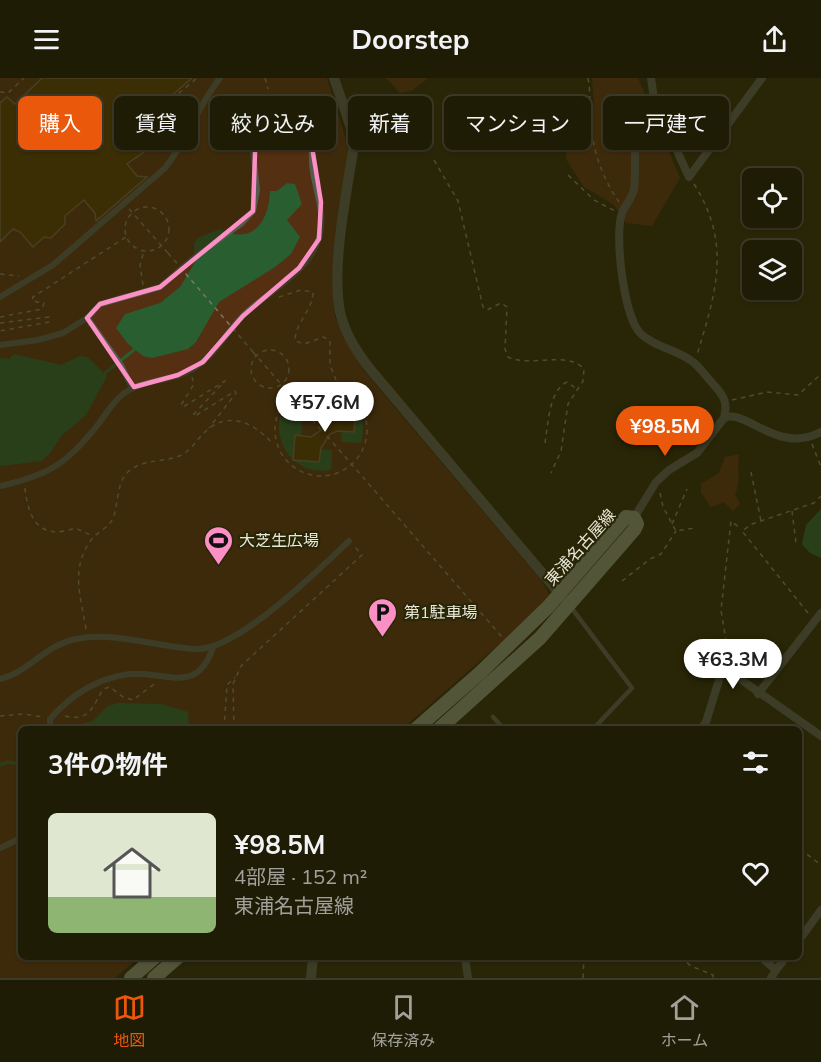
<!DOCTYPE html>
<html lang="ja">
<meta charset="utf-8">
<style>
:root{--surface:#1f1c06;--page:#2c2914;--text:#f1f3f6;--muted:#a1a19b;--line:#3c3a28;--accent:#ea580c}
body{margin:0;font-family:Mulish,"Noto Sans JP",sans-serif;background:var(--page);color:var(--text);height:100vh;display:flex;flex-direction:column;font-size:22px;white-space:nowrap}
*{box-sizing:border-box;margin:0}
p{font-size:20px;color:var(--muted)}
.icon{flex:none;width:33px;height:33px;fill:none;stroke:currentColor;stroke-width:2;stroke-linecap:round;stroke-linejoin:round}
.map{position:relative;flex:1;overflow:hidden}
.details{position:absolute;left:18px;top:648px;width:784px;height:234px;display:flex;flex-direction:column;background:var(--surface);border-radius:9px;box-shadow:0 2px 4px #0004,0 0 0 2px var(--line)}
.details>*{flex:none}
.hud{position:absolute;left:18px;top:18px;width:786px;height:54px;display:flex;gap:12px}
.controls{position:absolute;left:742px;top:90px;display:grid;gap:12px}
.controls a{display:grid;place-items:center;width:60px;height:60px;border-radius:9px;background:var(--surface);box-shadow:0 2px 4px #0004,0 0 0 2px var(--line);font-size:30px}
.price{position:absolute;translate:-50% -51px;padding:0 14px;border-radius:21px;background:#fff;color:#222;font-size:20px;line-height:39px;filter:drop-shadow(0 2px 3px #0008)}
.price::after{content:'';position:absolute;left:50%;top:36px;width:18px;height:14px;margin-left:-9px;background:inherit;clip-path:polygon(0 0,100% 0,50% 100%)}
.price.active{background:var(--accent);color:#fff}
ul{padding:0;list-style:none}
li{display:flex;align-items:center;gap:18px;height:150px;padding:0 30px}
li span{display:grid;place-items:center;flex:none;width:168px;height:120px;border-radius:9px;color:#555}
li>.icon{margin-inline-start:auto}
span .icon{width:72px;height:72px;fill:#fffc;stroke-width:1}
li b{font-size:26px}
h2{display:flex;justify-content:space-between;align-items:center;height:72px;padding:0 30px;font-size:26px}
.pill{padding:0 21px;border-radius:9px;background:var(--surface);box-shadow:0 2px 4px #0004,0 0 0 2px var(--line);font-size:21px;line-height:54px}
.pill.active{background:var(--accent);color:#fff}
header{display:flex;justify-content:space-between;align-items:center;height:78px;padding:0 30px;background:var(--surface);font-size:27px;font-weight:700}
.tabs{display:flex;justify-content:space-around;align-items:center;height:84px;border-top:2px solid var(--line);background:var(--surface);font-size:16px;color:var(--muted)}
.tabs a{display:grid;justify-items:center;gap:3px}
.tabs .active{color:var(--accent)}
.map>svg:first-child{display:block}
.green{fill:#542f11}
.water{fill:#295e31}
.lines{fill:none;stroke-linecap:round;stroke-linejoin:round}
.stream{stroke:#295e31;stroke-width:3}
.building{fill:#503700;stroke:#6f5f44;stroke-width:1.5}
.path{stroke:#7a7860;stroke-width:1.5;stroke-dasharray:4.5 4.5;stroke-linecap:butt}
.service{stroke:#555a4e;stroke-width:4.5}
.pedestrian{stroke:#555a4e;stroke-width:6}
.minor{stroke:#555a4e;stroke-width:8}
.tertiary{stroke:#555a4e;stroke-width:10}
.primary{stroke:#858f76;stroke-width:14}
.path-bridge{stroke:#7a7860;stroke-width:1.5;stroke-dasharray:4.5 4.5;stroke-linecap:butt}
.marked{fill:none;stroke:#fc8fc3;stroke-width:4.5;stroke-linejoin:round}
.labels{text-anchor:middle;dominant-baseline:central;stroke-width:4.5;stroke-linejoin:round;paint-order:stroke}
.poi-label{font-size:16px;fill:#e9e8d7;stroke:#292608;text-anchor:start}
.street-label{font-size:16px;fill:#e9e8d7;stroke:#292608}
</style>
<header><svg class="icon" aria-label="menu" viewBox="0 0 24 24"><path d="M4 6h16M4 12h16M4 18h16"/></svg>Doorstep<svg class="icon" aria-label="share" viewBox="0 0 24 24"><path d="M12 15V3M7 8l5-5 5 5M5 13v7h14v-7"/></svg></header>
<div class="map">
<svg width="821" height="900" viewBox="0 0 821 900">
<rect width="100%" height="100%" fill="#292608"/>
<g class="green">
<polygon points="0,0 327,0 348,68 333,211 335,239 364,293 541,502 549,516 544,527 402,651 21,651 21,879 139,879 115,900 0,900"/>
<polygon points="386,0 426,0 427,1 413,12 400,15"/>
<polygon points="592,0 638,0 680,100 652,148 626,145 614,127 583,108 566,81 568,59 594,26"/>
<path d="M 739,376 C 737,391 741,403 735,416 L 740,426 L 733,433 L 724,424 L 711,429 L 701,415 L 701,406 L 719,395 L 725,379 Z"/>
</g>
<g class="water">
<path d="M 287,105 L 295,106 L 302,126 L 287,142 L 300,159 L 291,176 L 275,189 L 219,224 L 196,264 L 188,271 L 152,280 L 143,278 L 128,266 L 116,250 L 125,236 L 160,225 L 180,209 L 195,184 L 194,165 L 198,160 L 220,151 C 253,168 269,143 270,113 L 277,113 Z"/>
<polygon points="14,276 61,287 80,278 87,279 107,298 86,337 62,357 50,375 41,383 0,388 0,280 9,281"/>
<path d="M 315,308 C 347,309 370,332 361,365 L 341,364 L 342,334 L 314,331 Z"/>
<path d="M 280,339 L 302,341 L 301,370 L 332,372 L 331,392 C 298,398 274,370 280,339 Z"/>
<polygon points="821,431 821,480 810,475 802,466 806,447"/>
<polygon points="119,625 161,626 188,634 189,651 58,651 93,643 108,628"/>
</g>
<g class="lines">
<g class="stream">
<polyline points="105,295 134,272"/>
<polyline points="0,687 7,684 21,686"/>
</g>
</g>
<g class="building">
<polygon points="42,0 192,0 163,25 178,42 161,62 127,86 137,98 147,99 96,143 95,135 84,122 65,138 65,146 51,160 44,159 33,169 20,154 13,151 0,164 0,25 7,19 15,26"/>
<polygon points="330,326 356,327 354,354 338,353 330,356 321,370 319,384 293,382 295,357 311,359 324,350 329,343"/>
</g>
<g class="lines">
<g class="path">
<polyline points="265,0 268,11"/>
<path d="M 588,0 C 591,16 589,32 591,48 C 594,76 603,101 619,124"/>
<polyline points="0,14 8,15 24,0"/>
<polyline points="165,27 197,0"/>
<path d="M 434,82 L 458,123 L 483,229 L 487,232 L 501,225 L 507,229 L 505,271 L 508,279 C 531,290 567,272 584,291 L 583,303 L 568,326 L 561,373 L 551,395"/>
<polyline points="568,97 594,122 615,133"/>
<path d="M 694,106 C 732,166 716,214 697,277"/>
<circle cx="147" cy="151" r="22"/>
<polyline points="129,131 168,175"/>
<polyline points="0,196 19,198"/>
<polyline points="143,207 140,187 144,173"/>
<path d="M 279,219 L 301,212 L 313,214 C 313,232 295,245 295,263 L 304,266 L 324,259 L 330,263 L 330,287 L 336,302"/>
<polyline points="0,239 42,231 44,225 32,223 33,219 126,159"/>
<polyline points="0,245 49,239 49,244 0,253"/>
<circle cx="270" cy="291" r="19"/>
<polyline points="253,274 321,352"/>
<polyline points="192,299 194,306 181,327 183,329 225,303 193,337 195,338 235,313 236,315 209,350"/>
<circle cx="321" cy="352" r="46"/>
<polyline points="732,322 767,314 798,317 821,296"/>
<polyline points="327,358 502,559"/>
<path d="M 545,365 C 548,347 549,312 567,304 L 577,311"/>
<polyline points="812,366 821,389"/>
<polyline points="751,394 761,443"/>
<path d="M 25,410 C 28,441 40,463 75,450 L 93,458"/>
<polyline points="660,415 663,429 676,453 695,450"/>
<polyline points="792,433 796,465"/>
<polyline points="672,446 687,411"/>
<polyline points="622,503 650,481 661,476 676,453"/>
<polyline points="808,535 742,453 752,446 814,425 821,418"/>
<path d="M 86,551 C 81,519 70,491 91,462 C 97,454 109,450 113,440 C 119,425 116,404 129,393 C 146,379 168,386 185,375 C 194,368 199,359 207,352 C 229,333 254,345 271,364"/>
<polyline points="729,582 721,532 731,443 741,451"/>
<polyline points="0,638 23,636 43,639"/>
<path d="M 65,638 C 90,644 93,628 103,611 L 110,609 L 123,619 L 133,622 L 157,604"/>
<polyline points="224,651 227,607 235,599"/>
<polyline points="234,651 233,606 241,588 362,477 355,469"/>
<polyline points="800,771 821,787"/>
<polyline points="680,879 691,888 713,897 713,900"/>
<polyline points="583,900 584,879"/>
</g>
<g class="service">
<polyline points="570,528 632,610 593,651"/>
<polyline points="493,639 504,651"/>
</g>
<g class="pedestrian">
<path d="M 0,219 L 53,187 L 165,90 C 188,62 198,27 220,0"/>
<polyline points="87,240 121,287 132,310"/>
<path d="M 0,267 L 38,262 L 63,255 L 87,240 L 100,226 L 160,209 L 192,181 L 242,145 L 253,133 L 257,112 L 253,75 L 256,46 L 271,19 C 308,28 312,49 312,84 C 313,110 327,132 319,160 C 308,197 265,214 241,240 C 225,257 212,281 191,292 C 170,304 143,301 123,316 C 113,324 107,334 100,344 C 68,385 50,397 0,408"/>
<path d="M 0,601 C 29,594 45,567 76,561 C 115,553 156,569 195,571 C 236,574 318,492 349,463"/>
<path d="M 50,651 L 50,641 C 71,617 97,600 130,596 C 163,592 197,619 213,569"/>
<polyline points="0,770 21,760"/>
</g>
<g class="minor">
<polyline points="651,0 654,21 674,55 678,75 689,99 762,0"/>
<path d="M 654,21 C 627,45 638,79 634,111 C 632,121 625,127 622,135 C 614,158 624,238 640,255 C 654,269 678,272 693,284 C 701,290 707,300 714,307 C 724,318 728,325 724,340 C 746,330 777,377 821,354"/>
<polyline points="634,440 656,404 669,392 697,375 724,340"/>
<polyline points="758,616 821,535"/>
<polyline points="701,651 706,644 723,589 821,658"/>
<polyline points="800,861 821,832"/>
<polyline points="465,879 468,900"/>
<polyline points="761,879 776,892 771,900"/>
<polyline points="776,892 786,879"/>
</g>
<g class="tertiary">
<path d="M 334,0 L 351,50 L 354,66 C 347,115 331,187 340,234 C 345,256 357,274 370,291 L 570,528"/>
<polyline points="311,900 313,879"/>
</g>
<g class="primary">
<polyline points="416,651 481,594 548,529 626,439 634,440 637,446 634,452 540,560 439,651"/>
<polyline points="131,900 155,879"/>
<polyline points="154,900 178,879"/>
</g>
<polyline class="path-bridge" points="168,175 253,274"/>
</g>
<path d="M0 0H821V900H0ZM 271,19 L 284,22 L 308,44 L 321,124 L 319,161 L 299,190 L 243,238 L 203,284 L 178,297 L 134,309 L 87,240 L 100,226 L 160,209 L 253,133 L 256,46 Z" fill="#292608" fill-opacity=".55" fill-rule="evenodd"/>
<path class="marked" d="M 271,19 L 284,22 L 308,44 L 321,124 L 319,161 L 299,190 L 243,238 L 203,284 L 178,297 L 134,309 L 87,240 L 100,226 L 160,209 L 253,133 L 256,46 Z"/>
<defs>
<symbol id="stadium-pin" viewBox="-11 -11 22 30"><path d="M0 17L-7.5 6A9.5 9.5 0 1 1 7.5 6Z" fill="#fc8fc3" stroke="#292608"/><path d="M0-5a6.5 5 0 1 0 0 10a6.5 5 0 1 0 0-10ZM-3.5-1.8h7v3.6h-7Z" fill="#111"/></symbol>
<symbol id="parking-pin" viewBox="-11 -11 22 30"><path d="M0 17L-7.5 6A9.5 9.5 0 1 1 7.5 6Z" fill="#fc8fc3" stroke="#292608"/><path d="M-3.5-5.5H1a3.5 3.5 0 0 1 0 7H-1V5.5H-3.5ZM-1-3.4V-.6H.8a1.4 1.4 0 0 0 0-2.8Z" fill="#111"/></symbol>
</defs>
<g fill-rule="evenodd">
<use href="#stadium-pin" x="202" y="446" width="33" height="45"/>
<use href="#parking-pin" x="366" y="518" width="33" height="45"/>
</g>
<g class="labels">
<g class="poi-label">
<text x="239" y="462">大芝生広場</text>
<text x="404" y="534">第1駐車場</text>
</g>
<g class="street-label">
<text transform="translate(580 469) rotate(-48)">東浦名古屋線</text>
</g>
</g>
</svg>
<div class="controls">
<a><svg class="icon" aria-label="locate" viewBox="0 0 24 24"><circle cx="12" cy="12" r="6"/><path d="M12 2v4M12 18v4M2 12h4M18 12h4"/></svg></a>
<a><svg class="icon" aria-label="layers" viewBox="0 0 24 24"><path d="M12 4l9 5-9 5-9-5zM3 14l9 5 9-5"/></svg></a>
</div>
<b class="price" style="left:325px;top:355px">¥57.6M</b>
<b class="price active" style="left:665px;top:379px">¥98.5M</b>
<b class="price" style="left:733px;top:612px">¥63.3M</b>
<div class="hud">
<a class="pill active">購入</a>
<a class="pill">賃貸</a>
<a class="pill">絞り込み</a>
<a class="pill">新着</a>
<a class="pill">マンション</a>
<a class="pill">一戸建て</a>
</div>
<section class="details">
<h2>3件の物件<svg class="icon" aria-label="filters" viewBox="0 0 24 24"><path d="M4 7h16M4 17h16"/><circle cx="9" cy="7" r="2"/><circle cx="15" cy="17" r="2"/></svg></h2>
<ul>
<li><span style="background:linear-gradient(#dfe7d0 70%,#8fb573 0)"><svg class="icon" aria-label="home" viewBox="0 0 24 24"><path d="M3 11l9-7 9 7M6 9v11h12V9"/></svg></span><div><b>¥98.5M</b><p>4部屋 · 152 m²</p><p>東浦名古屋線</p></div><svg class="icon" aria-label="heart" viewBox="0 0 24 24"><path d="M12 20l-8-8c-3-5 5-10 8-4 3-6 11-1 8 4z"/></svg></li>
</ul>
</section>
</div>
<nav class="tabs">
<a class="active"><svg class="icon" aria-label="map" viewBox="0 0 24 24"><path d="M3 6l6-2 6 2 6-2v14l-6 2-6-2-6 2zM9 4v14M15 6v14"/></svg>地図</a>
<a><svg class="icon" aria-label="saved" viewBox="0 0 24 24"><path d="M7 4h10v16l-5-4-5 4z"/></svg>保存済み</a>
<a><svg class="icon" aria-label="home" viewBox="0 0 24 24"><path d="M3 11l9-7 9 7M6 9v11h12V9"/></svg>ホーム</a>
</nav>
